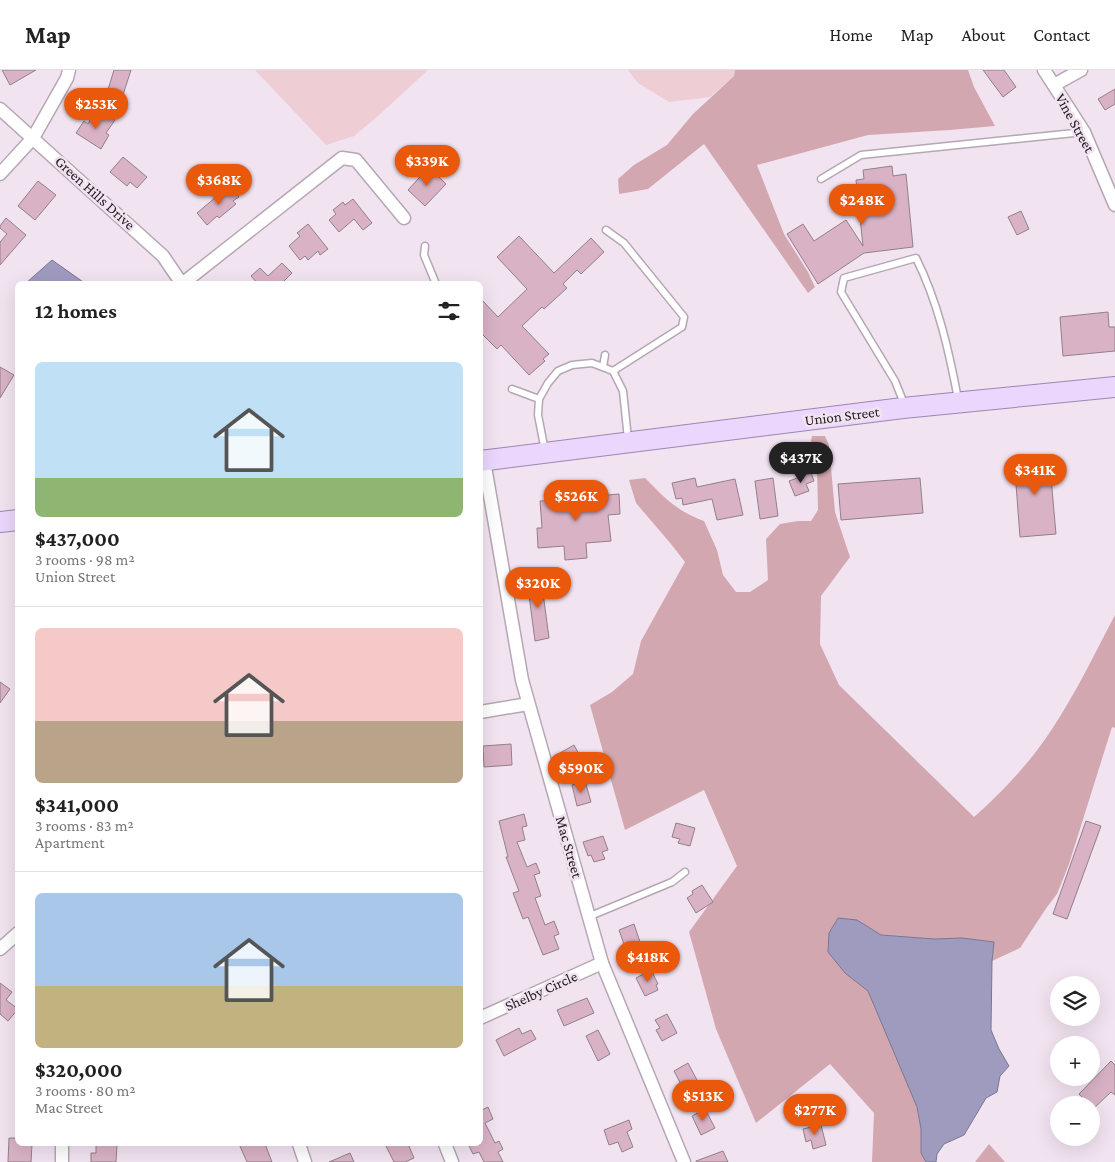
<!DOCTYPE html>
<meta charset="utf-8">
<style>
:root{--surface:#fff;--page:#f2f2f2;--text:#222;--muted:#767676;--line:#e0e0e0;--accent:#ea580c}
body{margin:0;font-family:"Crimson Pro",serif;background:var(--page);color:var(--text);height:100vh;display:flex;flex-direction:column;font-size:19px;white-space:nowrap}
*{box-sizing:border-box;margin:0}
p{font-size:16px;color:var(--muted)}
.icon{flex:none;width:28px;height:28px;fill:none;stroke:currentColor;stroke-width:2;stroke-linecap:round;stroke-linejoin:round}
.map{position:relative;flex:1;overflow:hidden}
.side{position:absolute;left:15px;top:211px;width:468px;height:865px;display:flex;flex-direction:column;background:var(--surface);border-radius:8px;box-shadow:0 5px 20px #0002}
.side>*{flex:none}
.buttons{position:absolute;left:1050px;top:906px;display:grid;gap:10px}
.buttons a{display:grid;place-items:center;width:50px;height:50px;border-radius:50%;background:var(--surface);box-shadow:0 5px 20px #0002;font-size:25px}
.price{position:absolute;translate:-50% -42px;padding:0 11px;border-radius:18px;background:var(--accent);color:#fff;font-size:16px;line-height:32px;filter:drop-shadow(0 1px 2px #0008)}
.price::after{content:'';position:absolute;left:50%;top:30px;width:15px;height:11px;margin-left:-8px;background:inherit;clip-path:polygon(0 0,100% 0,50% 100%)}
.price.selected{background:#222;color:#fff}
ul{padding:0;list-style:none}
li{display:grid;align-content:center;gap:10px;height:265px;padding:0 20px}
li+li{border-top:1px solid var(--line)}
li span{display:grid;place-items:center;height:155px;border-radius:8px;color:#555}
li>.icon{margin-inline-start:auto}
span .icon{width:90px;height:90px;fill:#fffc;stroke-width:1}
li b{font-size:21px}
h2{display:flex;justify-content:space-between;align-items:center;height:60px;padding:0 20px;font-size:21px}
header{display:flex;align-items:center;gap:30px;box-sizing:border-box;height:70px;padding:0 25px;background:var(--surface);border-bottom:1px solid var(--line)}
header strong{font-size:24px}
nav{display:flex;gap:28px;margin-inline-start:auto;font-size:18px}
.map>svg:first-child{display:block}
.green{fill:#efcdd4}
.forest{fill:#d2a7b0}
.water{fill:#9e9bbf;stroke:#7a7691}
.building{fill:#d9b2c6;stroke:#918089}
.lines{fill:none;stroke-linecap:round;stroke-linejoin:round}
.service-casing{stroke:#b5a7b4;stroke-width:9}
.minor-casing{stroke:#b5a7b4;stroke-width:15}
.primary-casing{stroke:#9d85b1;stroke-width:22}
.service{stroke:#fff;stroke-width:6}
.minor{stroke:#fff;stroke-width:12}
.primary{stroke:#ebd7fd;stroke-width:20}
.labels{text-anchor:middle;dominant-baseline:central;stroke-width:5;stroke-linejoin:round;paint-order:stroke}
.street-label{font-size:15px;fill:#252025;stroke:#f2e3f1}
</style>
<header>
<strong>Map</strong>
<nav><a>Home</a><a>Map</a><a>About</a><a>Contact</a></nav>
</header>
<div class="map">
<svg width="1115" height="1092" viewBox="0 0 1115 1092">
<rect width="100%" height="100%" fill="#f2e3f1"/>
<g class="green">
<polygon points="255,0 428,0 378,46 354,66 326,75"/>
<polygon points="628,0 736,0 735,5 710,27 669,32 638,13"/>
</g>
<g class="forest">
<polygon points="735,0 968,0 974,17 995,56 950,60 868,65 757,95 784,164 808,202 815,217 808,223 704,74 648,119 619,124 618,109 634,95 667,75 693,44 734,6"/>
<path d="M 812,366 L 825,366 L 829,375 L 835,442 L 850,487 L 821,526 L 820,574 L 839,615 L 974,747 C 1001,724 1033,689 1052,659 C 1076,623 1095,583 1115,545 L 1115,658 L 1112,657 L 1069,794 L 1057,824 L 1047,837 L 1020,878 L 992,891 L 993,872 L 962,868 L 934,869 L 881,865 L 857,850 L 845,903 L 868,921 L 882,953 L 917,1037 L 921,1059 L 921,1083 L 926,1092 L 872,1092 L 874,1043 L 830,994 L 756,1053 L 716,959 L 689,862 L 737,796 L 704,720 L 625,760 L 590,635 L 612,622 L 633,604 L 641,571 L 685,492 L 671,474 L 636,433 L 629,410 L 645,408 C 666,429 675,440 704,451 L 717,480 L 723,505 L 736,522 L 750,522 L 768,510 L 766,469 L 780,454 L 798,451 L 811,451 L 818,440 L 817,398 L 809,381 Z"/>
<polygon points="989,1074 1005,1092 975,1092"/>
</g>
<g class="water">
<polygon points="52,190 86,214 25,214"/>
<polygon points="838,848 857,850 881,865 934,869 962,868 994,872 992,891 991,960 999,979 1009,996 1000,1006 997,1022 986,1028 964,1065 944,1074 937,1084 936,1092 926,1092 921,1083 921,1059 917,1037 868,921 845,903 828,882 829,863"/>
</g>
<g class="building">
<polygon points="2,0 36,0 10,15"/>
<polygon points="114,0 131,0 121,31 106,26"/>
<polygon points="983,0 1004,0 1016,17 1003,27"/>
<polygon points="1115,19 1115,34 1105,40 1098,29"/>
<polygon points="102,42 115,50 106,63 109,65 101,79 76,63 84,51 88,54 93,45 98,49"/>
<polygon points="123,87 147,107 137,118 130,112 127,116 110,102"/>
<polygon points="892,96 893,106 906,104 913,177 864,183 818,214 787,164 803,154 814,171 846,150 863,176 856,110 864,109 863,100"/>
<polygon points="429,97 446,114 425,136 408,120"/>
<polygon points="38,111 56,125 35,150 18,136"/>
<polygon points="229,116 239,127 233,131 236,134 219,148 217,146 207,155 197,143"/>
<polygon points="353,129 372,153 363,160 354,149 339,162 329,150 336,144 333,140 343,132 345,135"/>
<polygon points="1021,141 1029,159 1017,165 1008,147"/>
<polygon points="6,148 26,165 0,195 0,172 7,164 0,158 0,156"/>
<polygon points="308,154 328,179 320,185 318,181 308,190 305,186 300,190 289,176 300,166 297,163"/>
<polygon points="519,166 554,203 591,168 604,182 581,204 577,200 563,214 567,218 544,239 542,237 522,256 549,284 543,289 545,291 529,305 501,275 497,279 480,262 480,228 498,247 527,219 497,187"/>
<polygon points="282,193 292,203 281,214 258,214 251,206 260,198 268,206"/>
<polygon points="1108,242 1109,257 1115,257 1115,281 1063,286 1060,247"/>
<polygon points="0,297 14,305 0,328"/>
<polygon points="1049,385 1056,464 1020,467 1014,388"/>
<polygon points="811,403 814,411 806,414 809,421 795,426 789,411"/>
<polygon points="695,408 697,417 735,409 743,445 717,450 712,429 683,435 682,428 676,429 672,413"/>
<polygon points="773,408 778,446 760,449 755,411"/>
<polygon points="920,408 923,443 841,450 838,414"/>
<polygon points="574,420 575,428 619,424 620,444 608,445 611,471 586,473 587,488 565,490 564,476 538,478 537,458 542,458 540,431 561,430 560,421"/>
<polygon points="541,508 549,568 535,571 527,510"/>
<polygon points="0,612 10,619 0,633"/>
<polygon points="511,674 512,695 484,697 483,676"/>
<polygon points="574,675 581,688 568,696 560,683"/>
<polygon points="585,711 591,732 577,736 572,715"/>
<polygon points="524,744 527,756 522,757 525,770 517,772 527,797 536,793 540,803 534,805 541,826 535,828 545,855 554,851 559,864 554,866 559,879 543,885 528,847 523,849 513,823 519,821 506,787 508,787 499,751"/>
<polygon points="1086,751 1101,756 1067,849 1053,844"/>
<polygon points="676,753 695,758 690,776 678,773 680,769 672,767"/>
<polygon points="603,766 608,780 602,782 605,789 594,792 591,785 588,786 583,772"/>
<polygon points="702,815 713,832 696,843 687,828 693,824 692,821"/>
<polygon points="634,854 641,875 626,880 619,860"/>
<polygon points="651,900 658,914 656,915 658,920 645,926 636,908"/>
<polygon points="0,913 12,922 6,930 18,939 8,951 0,944"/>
<polygon points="587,928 594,943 564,956 557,940"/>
<polygon points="667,944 677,963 662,971 656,960 660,958 655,950"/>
<polygon points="519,958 522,964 531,960 536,969 504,986 496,970"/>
<polygon points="598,960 610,984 598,991 586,966"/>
<polygon points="1111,991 1115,995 1115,1025 1111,1022 1093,1039 1091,1035 1089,1035 1079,1024"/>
<polygon points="688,993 698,1012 684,1020 674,1001"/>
<polygon points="488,1037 493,1049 485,1053 495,1073 499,1071 503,1079 498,1082 503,1092 484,1092 479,1082 473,1084 468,1074 480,1074 480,1041"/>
<polygon points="705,1039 715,1058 701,1065 692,1046"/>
<polygon points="629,1050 632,1059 627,1062 633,1077 622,1082 618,1072 609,1075 604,1060"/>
<polygon points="821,1055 826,1075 813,1079 811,1070 806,1072 803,1059"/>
<polygon points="9,1068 18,1068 18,1074 32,1074 31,1092 8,1092"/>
<polygon points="96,1074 117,1074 116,1092 91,1092 91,1083 96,1083"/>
<polygon points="239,1074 265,1074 272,1092 247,1092"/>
<polygon points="385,1074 408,1074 414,1088 405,1092 394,1092"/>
<polygon points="723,1081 728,1092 696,1092 696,1091"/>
<polygon points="350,1083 354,1092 329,1092"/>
</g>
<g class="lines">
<defs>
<g id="service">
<polyline points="821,109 861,85 1084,62"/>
<polyline points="606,160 624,173 684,247 682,257 613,301"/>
<polyline points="425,176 424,185 436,214"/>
<polyline points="603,297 605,285"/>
<polyline points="512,319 539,329"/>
<path d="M 905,336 L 895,311 L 841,222 L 844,208 L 916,188 C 938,232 949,281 958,329"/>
<polyline points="545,381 538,345 539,329 548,313 558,301 572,295 592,293 613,301 623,321 628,369"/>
<polyline points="588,847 672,812 685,802"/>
</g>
<g id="minor">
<polyline points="1044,0 1084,62 1115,135"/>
<polyline points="1054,15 1081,0"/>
<polyline points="0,39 163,186 182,214 342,88 356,90 404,148"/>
<polyline points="0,104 33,68 67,8 69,0"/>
<polyline points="484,391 522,610 602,893 684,1092"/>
<polyline points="480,642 528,634"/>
<polyline points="0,879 18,863"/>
<polyline points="480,948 602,893"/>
<polyline points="299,1074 305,1092"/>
<polyline points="445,1074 452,1092"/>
<polyline points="62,1092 62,1074"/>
</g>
<g id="primary">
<polyline points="480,391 903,338 1115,317"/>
<polyline points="0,452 18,450"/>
</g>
</defs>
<use href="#service" class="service-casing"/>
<use href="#minor" class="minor-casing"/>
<use href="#primary" class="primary-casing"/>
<use href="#service" class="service"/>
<use href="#minor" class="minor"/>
<use href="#primary" class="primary"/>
</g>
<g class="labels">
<g class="street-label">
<text transform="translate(1075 53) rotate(61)">Vine Street</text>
<text transform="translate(95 123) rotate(42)">Green Hills Drive</text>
<text transform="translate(842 346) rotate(-7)">Union Street</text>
<text transform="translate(569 777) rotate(74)">Mac Street</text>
<text transform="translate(541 921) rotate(-24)">Shelby Circle</text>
</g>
</g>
</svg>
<div class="buttons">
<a><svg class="icon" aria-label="layers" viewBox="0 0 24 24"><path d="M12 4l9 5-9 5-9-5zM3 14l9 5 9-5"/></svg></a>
<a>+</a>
<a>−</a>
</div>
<b class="price" style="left:96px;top:60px">$253K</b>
<b class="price" style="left:427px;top:117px">$339K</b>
<b class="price" style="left:219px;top:136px">$368K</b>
<b class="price" style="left:862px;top:156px">$248K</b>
<b class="price selected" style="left:801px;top:414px">$437K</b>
<b class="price" style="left:1035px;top:426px">$341K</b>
<b class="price" style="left:576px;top:452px">$526K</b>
<b class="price" style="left:538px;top:539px">$320K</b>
<b class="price" style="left:581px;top:724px">$590K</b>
<b class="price" style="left:648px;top:913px">$418K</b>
<b class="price" style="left:703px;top:1052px">$513K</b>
<b class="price" style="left:815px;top:1066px">$277K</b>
<section class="side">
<h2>12 homes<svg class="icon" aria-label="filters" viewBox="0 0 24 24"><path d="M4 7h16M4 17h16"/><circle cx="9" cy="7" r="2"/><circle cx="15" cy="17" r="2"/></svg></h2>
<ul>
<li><span style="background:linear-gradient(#bfe0f5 75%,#8fb573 0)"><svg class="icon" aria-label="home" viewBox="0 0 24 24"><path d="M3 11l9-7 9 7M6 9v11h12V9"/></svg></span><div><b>$437,000</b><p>3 rooms · 98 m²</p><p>Union Street</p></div></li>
<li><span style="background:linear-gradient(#f6c9c9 60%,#b9a48a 0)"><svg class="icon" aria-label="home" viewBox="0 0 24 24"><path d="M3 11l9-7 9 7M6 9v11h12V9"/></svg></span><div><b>$341,000</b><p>3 rooms · 83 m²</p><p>Apartment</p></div></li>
<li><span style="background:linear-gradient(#a9c7e8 60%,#c2b280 0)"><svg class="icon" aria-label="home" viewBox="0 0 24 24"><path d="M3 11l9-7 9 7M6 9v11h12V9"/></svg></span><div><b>$320,000</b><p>3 rooms · 80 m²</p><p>Mac Street</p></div></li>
</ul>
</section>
</div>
